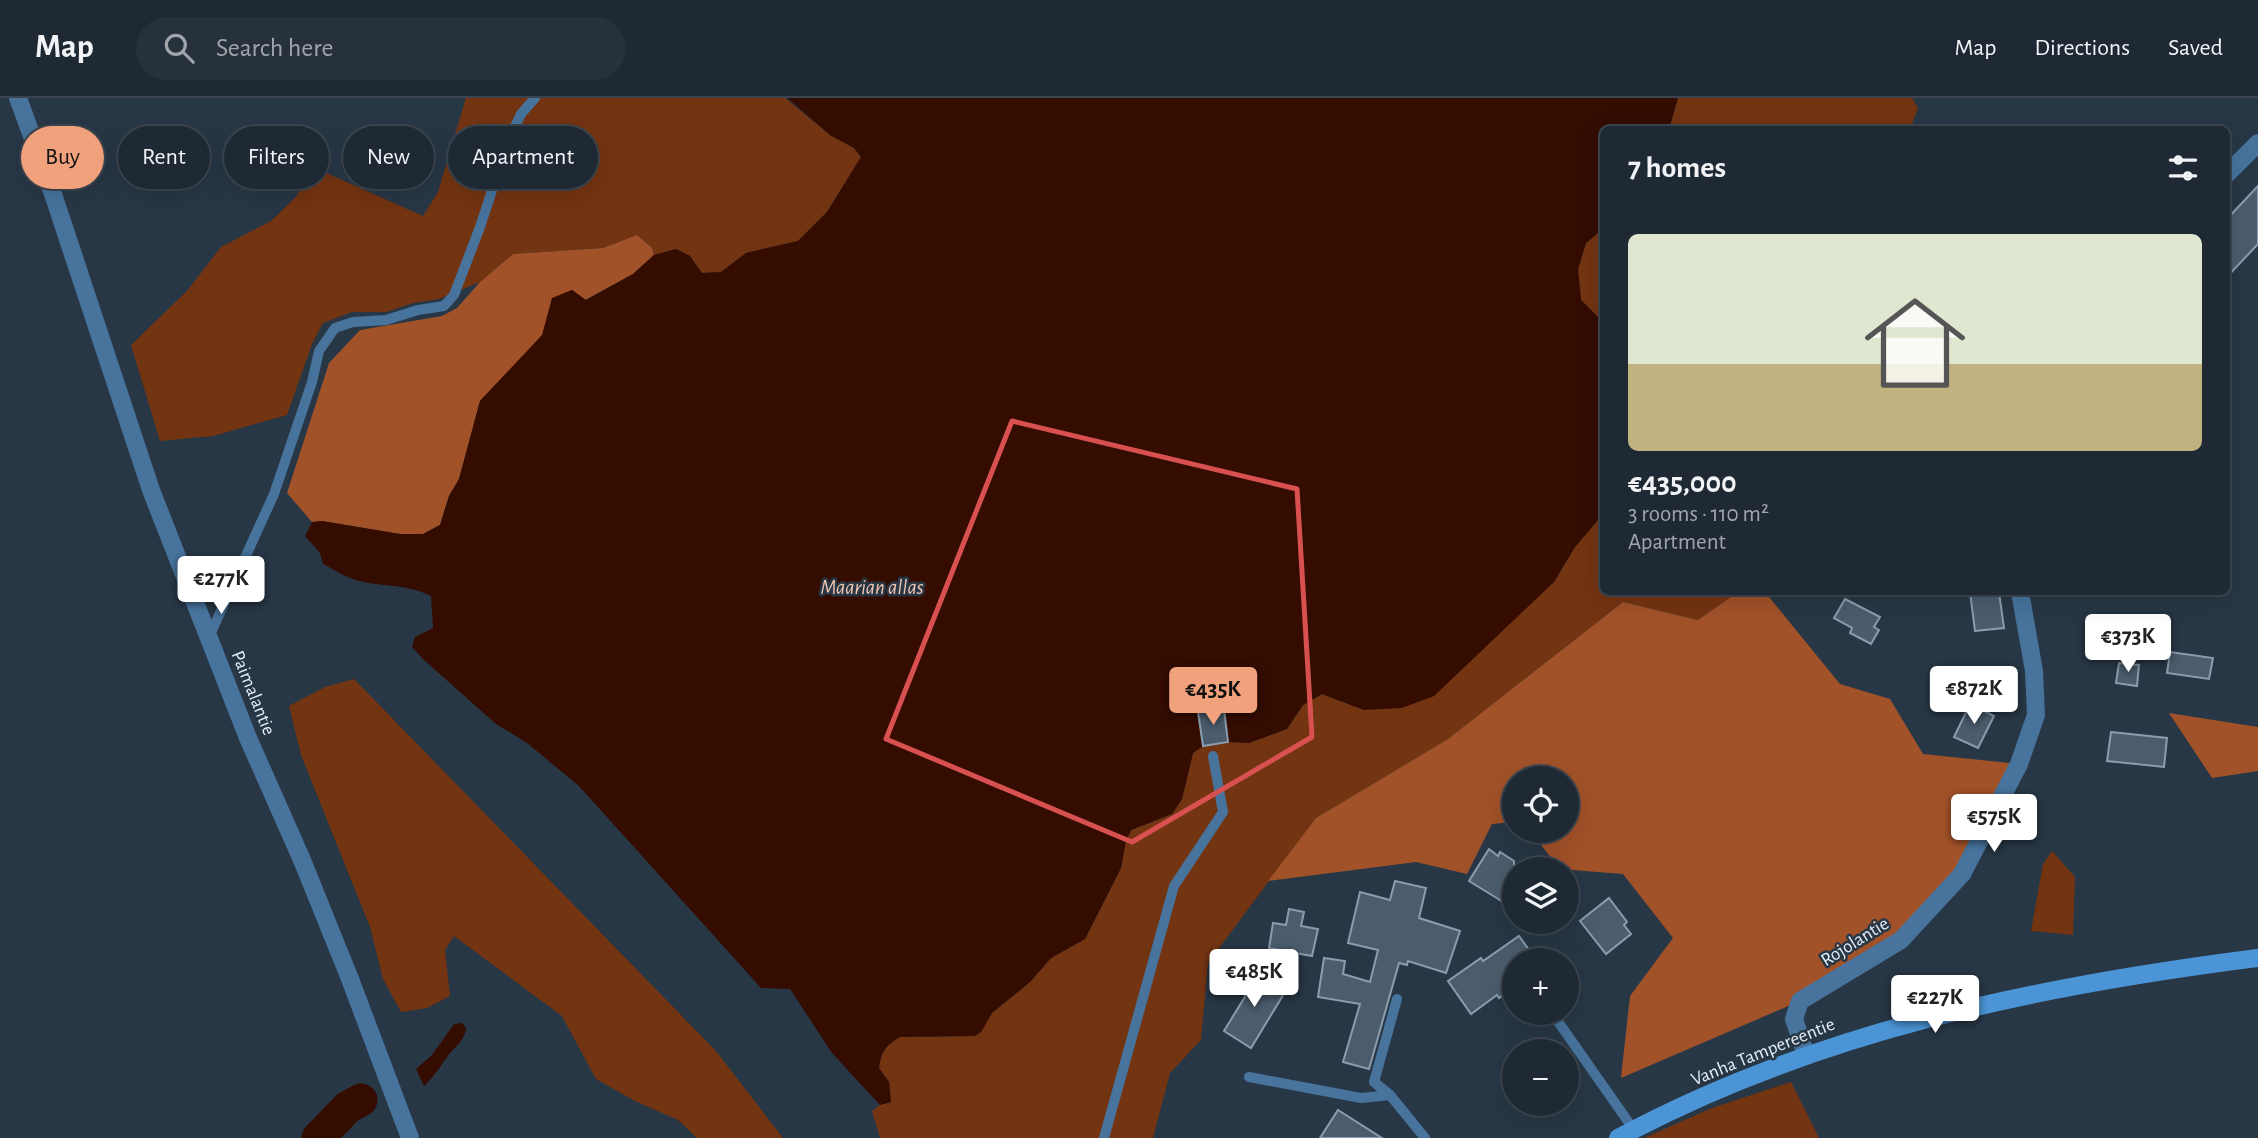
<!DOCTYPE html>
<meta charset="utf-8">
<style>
:root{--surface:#1e2934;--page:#26313c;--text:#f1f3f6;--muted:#a1a6ac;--line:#3c454f;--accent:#f1a17c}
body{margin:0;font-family:"Alegreya Sans",sans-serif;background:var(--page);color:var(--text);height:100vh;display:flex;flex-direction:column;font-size:26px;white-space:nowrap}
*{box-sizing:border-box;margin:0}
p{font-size:23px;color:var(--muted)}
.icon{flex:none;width:38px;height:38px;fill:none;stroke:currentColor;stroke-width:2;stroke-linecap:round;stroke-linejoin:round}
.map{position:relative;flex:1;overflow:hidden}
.details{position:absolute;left:1600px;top:28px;width:630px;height:469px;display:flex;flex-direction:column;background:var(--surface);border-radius:10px;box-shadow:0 7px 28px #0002,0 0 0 2px var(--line)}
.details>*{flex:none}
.hud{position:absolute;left:21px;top:28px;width:665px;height:63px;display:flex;gap:14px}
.controls{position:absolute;left:1502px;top:668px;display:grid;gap:14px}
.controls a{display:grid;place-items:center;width:77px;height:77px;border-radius:50%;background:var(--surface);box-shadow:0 7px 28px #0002,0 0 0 2px var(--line);font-size:35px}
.price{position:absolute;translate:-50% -60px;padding:0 16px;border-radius:7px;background:#fff;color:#222;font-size:23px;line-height:46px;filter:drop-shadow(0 2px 4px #0008)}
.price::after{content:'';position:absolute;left:50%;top:42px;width:21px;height:16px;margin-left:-10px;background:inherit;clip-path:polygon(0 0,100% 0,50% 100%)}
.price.current{background:var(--accent);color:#111}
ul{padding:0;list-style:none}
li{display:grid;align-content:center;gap:14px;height:371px;padding:0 28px}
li+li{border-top:2px solid var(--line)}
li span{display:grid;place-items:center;height:217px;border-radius:10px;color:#555}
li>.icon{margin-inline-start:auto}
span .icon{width:126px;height:126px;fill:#fffc;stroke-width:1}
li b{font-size:30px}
h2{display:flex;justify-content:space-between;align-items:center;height:84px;padding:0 28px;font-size:30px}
.chip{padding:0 24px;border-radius:32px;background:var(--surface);box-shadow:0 7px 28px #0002,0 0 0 2px var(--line);font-size:24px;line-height:63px}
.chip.current{background:var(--accent);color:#111}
header{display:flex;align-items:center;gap:42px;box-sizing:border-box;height:98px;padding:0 35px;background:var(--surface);border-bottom:2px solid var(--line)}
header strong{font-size:33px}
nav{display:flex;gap:38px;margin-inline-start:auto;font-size:24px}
.search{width:490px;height:63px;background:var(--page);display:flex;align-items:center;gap:18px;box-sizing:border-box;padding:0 24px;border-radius:38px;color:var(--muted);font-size:26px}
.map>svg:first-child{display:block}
.green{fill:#733412}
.forest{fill:#a25229}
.water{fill:#340c00}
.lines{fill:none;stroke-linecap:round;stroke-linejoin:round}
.river{stroke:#340c00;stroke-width:33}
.building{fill:#4b5c6c;stroke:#8a9cae;stroke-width:2}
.service{stroke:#47739c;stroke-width:10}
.minor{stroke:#47739c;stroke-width:18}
.tertiary{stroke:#47739c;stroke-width:18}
.secondary{stroke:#4b94d5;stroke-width:18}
.marked{fill:none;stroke:#d95051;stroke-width:5;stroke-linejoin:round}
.labels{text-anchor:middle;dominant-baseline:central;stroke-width:5;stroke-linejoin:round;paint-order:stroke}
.street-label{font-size:19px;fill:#e4eef7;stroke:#283746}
.water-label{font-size:21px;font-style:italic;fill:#f3c5b0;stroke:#283746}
</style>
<header>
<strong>Map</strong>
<div class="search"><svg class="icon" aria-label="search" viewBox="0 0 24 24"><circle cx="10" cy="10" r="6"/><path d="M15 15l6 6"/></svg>Search here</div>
<nav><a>Map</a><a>Directions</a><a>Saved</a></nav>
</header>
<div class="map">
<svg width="2258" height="1040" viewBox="0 0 2258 1040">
<rect width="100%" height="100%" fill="#283746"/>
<g class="green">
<polygon points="466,0 785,0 830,37 854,50 861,59 827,114 798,143 746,155 721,174 702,175 690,158 676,151 654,157 652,150 637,137 603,150 513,156 480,184 439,201 413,205 386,214 352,214 323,225 312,246 287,317 213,338 160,343 131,247 187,193 221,149 271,123 296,99 313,69 423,118 438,94"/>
<polygon points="1678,0 1912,0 1918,10 1910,31 1669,32"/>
<polygon points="1603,131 1603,224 1581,202 1578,171 1586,145"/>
<path d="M 1603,416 L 1603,494 L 1738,494 L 1698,522 L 1623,504 L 1448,641 L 1316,720 L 1208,865 L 1201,942 L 1170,975 L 1153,1040 L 880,1040 L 872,1013 L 880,1007 L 891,1004 L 889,984 L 879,970 C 881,954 886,947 900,939 L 974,938 L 981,934 L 992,915 L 1030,884 L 1051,860 L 1085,841 L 1121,770 L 1126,743 L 1131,732 L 1172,716 L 1182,701 L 1193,655 L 1203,648 L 1228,644 L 1249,645 L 1287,631 L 1303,607 L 1322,596 L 1364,612 L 1554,484 L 1575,449 Z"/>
<polygon points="354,581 716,953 783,1040 697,1040 678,1022 635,1003 596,981 562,918 454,838 445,852 450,898 427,910 401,914 383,881 370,829 301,657 289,608 325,589"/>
<polygon points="2052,753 2075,779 2073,837 2031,833 2043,766"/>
<polygon points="1791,984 1819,1040 1644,1040 1712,1010"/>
</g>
<g class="forest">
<polygon points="637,137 652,150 654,157 633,176 585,202 572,192 552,201 543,237 480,303 459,381 449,398 440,427 423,436 400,436 322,423 312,424 287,395 329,265 360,232 442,218 457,210 480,184 513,156 603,150"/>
<polygon points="1738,494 1765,494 1840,586 1890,601 1923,656 2019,666 1962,776 1901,842 1800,903 1621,980 1630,898 1673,840 1623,776 1560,771 1530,733 1566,733 1566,681 1514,681 1514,724 1492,726 1467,776 1416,764 1268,783 1316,720 1448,641 1623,504 1698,522"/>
<polygon points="2169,615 2258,629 2258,673 2212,680"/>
</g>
<g class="water">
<path d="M 787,0 L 1678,0 L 1669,31 L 1603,32 L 1603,131 L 1586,145 L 1578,171 L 1581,202 L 1603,224 L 1603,416 L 1575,449 L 1554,484 L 1434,598 L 1402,610 L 1364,612 L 1322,596 L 1303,607 L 1287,631 L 1249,645 L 1228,644 L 1223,611 L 1199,614 L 1203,648 L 1193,655 L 1182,701 L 1172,716 L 1131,732 L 1126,743 L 1121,770 L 1085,841 L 1051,860 L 1030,884 L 992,915 L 981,934 L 975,938 L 900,939 C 886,947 881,954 879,970 L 889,984 L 891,1004 L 880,1007 L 832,955 L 790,891 L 761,890 L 579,688 L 527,645 L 496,626 L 424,562 L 412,549 L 415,539 L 433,530 L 431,498 C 408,486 384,489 359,483 C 347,480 335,472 323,466 L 320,455 L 305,438 L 312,424 L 322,423 L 400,436 L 423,436 L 440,427 L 449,398 L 459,381 L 480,303 L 542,237 L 552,200 L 572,192 L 586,202 L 633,176 L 654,157 L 676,151 L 690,158 L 702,175 L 721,174 L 746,155 L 798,143 L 827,114 L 861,59 L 854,50 L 830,37 Z"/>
<path d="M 462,925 L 466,930 C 464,943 458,946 450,955 C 441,967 435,978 424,988 L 416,971 L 432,957 L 454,926 Z"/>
</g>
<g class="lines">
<polyline class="river" points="318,1040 348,1009 361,1002"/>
</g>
<g class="building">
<polygon points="2258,88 2258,146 2226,180 2226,122"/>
<polygon points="1970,494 1999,494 2004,530 1975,533"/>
<polygon points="1845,501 1880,519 1874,529 1879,532 1871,546 1850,535 1852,530 1834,520"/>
<polygon points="2170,554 2213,560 2209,581 2167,575"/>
<polygon points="2119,565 2139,567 2137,588 2116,585"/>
<polygon points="1970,606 1994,618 1978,650 1954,639"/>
<polygon points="1224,611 1228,644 1203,648 1198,614"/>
<polygon points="2111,634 2167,640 2164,669 2107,663"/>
<polygon points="1489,751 1498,758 1500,754 1514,763 1514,787 1503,804 1469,783"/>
<polygon points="1395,783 1426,790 1419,820 1460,833 1446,875 1408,863 1407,867 1399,865 1369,971 1343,964 1360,906 1318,899 1324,860 1345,863 1343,876 1370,884 1378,852 1348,845 1360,794 1390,802"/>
<polygon points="1609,800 1627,824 1624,827 1631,836 1606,856 1580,823"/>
<polygon points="1289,811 1304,814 1301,828 1318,831 1312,858 1269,850 1273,825 1286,827"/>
<polygon points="1519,838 1537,863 1514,863 1514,890 1499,900 1497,897 1471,916 1448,883 1481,860 1483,863"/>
<polygon points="1249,872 1285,894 1251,950 1224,933 1246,897 1237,892"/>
<polygon points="1338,1012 1382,1040 1320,1040"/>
</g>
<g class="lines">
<g class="service">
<polyline points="209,539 274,396 312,284 319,253 335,230 353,224 386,222 418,212 444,208 454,197 480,129 509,41 521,16 535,0"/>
<polyline points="1552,915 1634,1032"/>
<polyline points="1249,979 1361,1000 1390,997 1425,1040"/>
<polyline points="1390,997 1374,984 1397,901"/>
<polyline points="1104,1040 1174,788 1223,714 1213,658"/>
</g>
<g class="minor">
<polyline points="2226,77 2258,45"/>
<polyline points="1806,957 1794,921 1800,903 1901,842 1962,776 2019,666 2036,617 2034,573 2020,494"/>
</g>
<polyline class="tertiary" points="18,0 53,96 151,392 248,640 302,762 350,881 410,1040"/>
<path class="secondary" d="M 1618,1040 C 1817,933 2037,888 2258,860"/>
</g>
<path class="marked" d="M 1012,323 L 1297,391 L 1312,639 L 1132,744 L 886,641 Z"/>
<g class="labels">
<g class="street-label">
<text transform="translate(253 595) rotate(68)">Paimalantie</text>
<text transform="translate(1855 844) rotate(-32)">Rojolantie</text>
<text transform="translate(1763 954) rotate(-22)">Vanha Tampereentie</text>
</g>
<g class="water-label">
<text x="872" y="489">Maarian allas</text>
</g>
</g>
</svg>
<div class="controls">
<a><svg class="icon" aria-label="locate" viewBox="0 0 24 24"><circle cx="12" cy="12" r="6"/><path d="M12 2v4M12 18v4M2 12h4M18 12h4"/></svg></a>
<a><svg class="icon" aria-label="layers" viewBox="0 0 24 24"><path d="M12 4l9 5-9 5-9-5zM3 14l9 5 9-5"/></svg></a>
<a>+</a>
<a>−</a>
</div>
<b class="price" style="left:221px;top:518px">€277K</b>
<b class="price" style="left:2128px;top:576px">€373K</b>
<b class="price" style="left:1974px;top:628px">€872K</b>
<b class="price current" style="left:1213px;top:629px">€435K</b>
<b class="price" style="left:1994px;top:756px">€575K</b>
<b class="price" style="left:1254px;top:911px">€485K</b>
<b class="price" style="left:1935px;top:937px">€227K</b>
<div class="hud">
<a class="chip current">Buy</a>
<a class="chip">Rent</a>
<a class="chip">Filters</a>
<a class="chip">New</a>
<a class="chip">Apartment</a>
</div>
<section class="details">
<h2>7 homes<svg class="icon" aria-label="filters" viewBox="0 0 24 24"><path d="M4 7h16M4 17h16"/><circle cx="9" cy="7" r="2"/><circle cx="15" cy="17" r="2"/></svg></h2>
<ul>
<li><span style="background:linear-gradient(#dfe7d0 60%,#c2b280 0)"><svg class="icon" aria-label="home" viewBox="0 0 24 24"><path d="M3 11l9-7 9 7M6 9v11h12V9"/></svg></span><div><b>€435,000</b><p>3 rooms · 110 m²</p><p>Apartment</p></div></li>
</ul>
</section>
</div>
